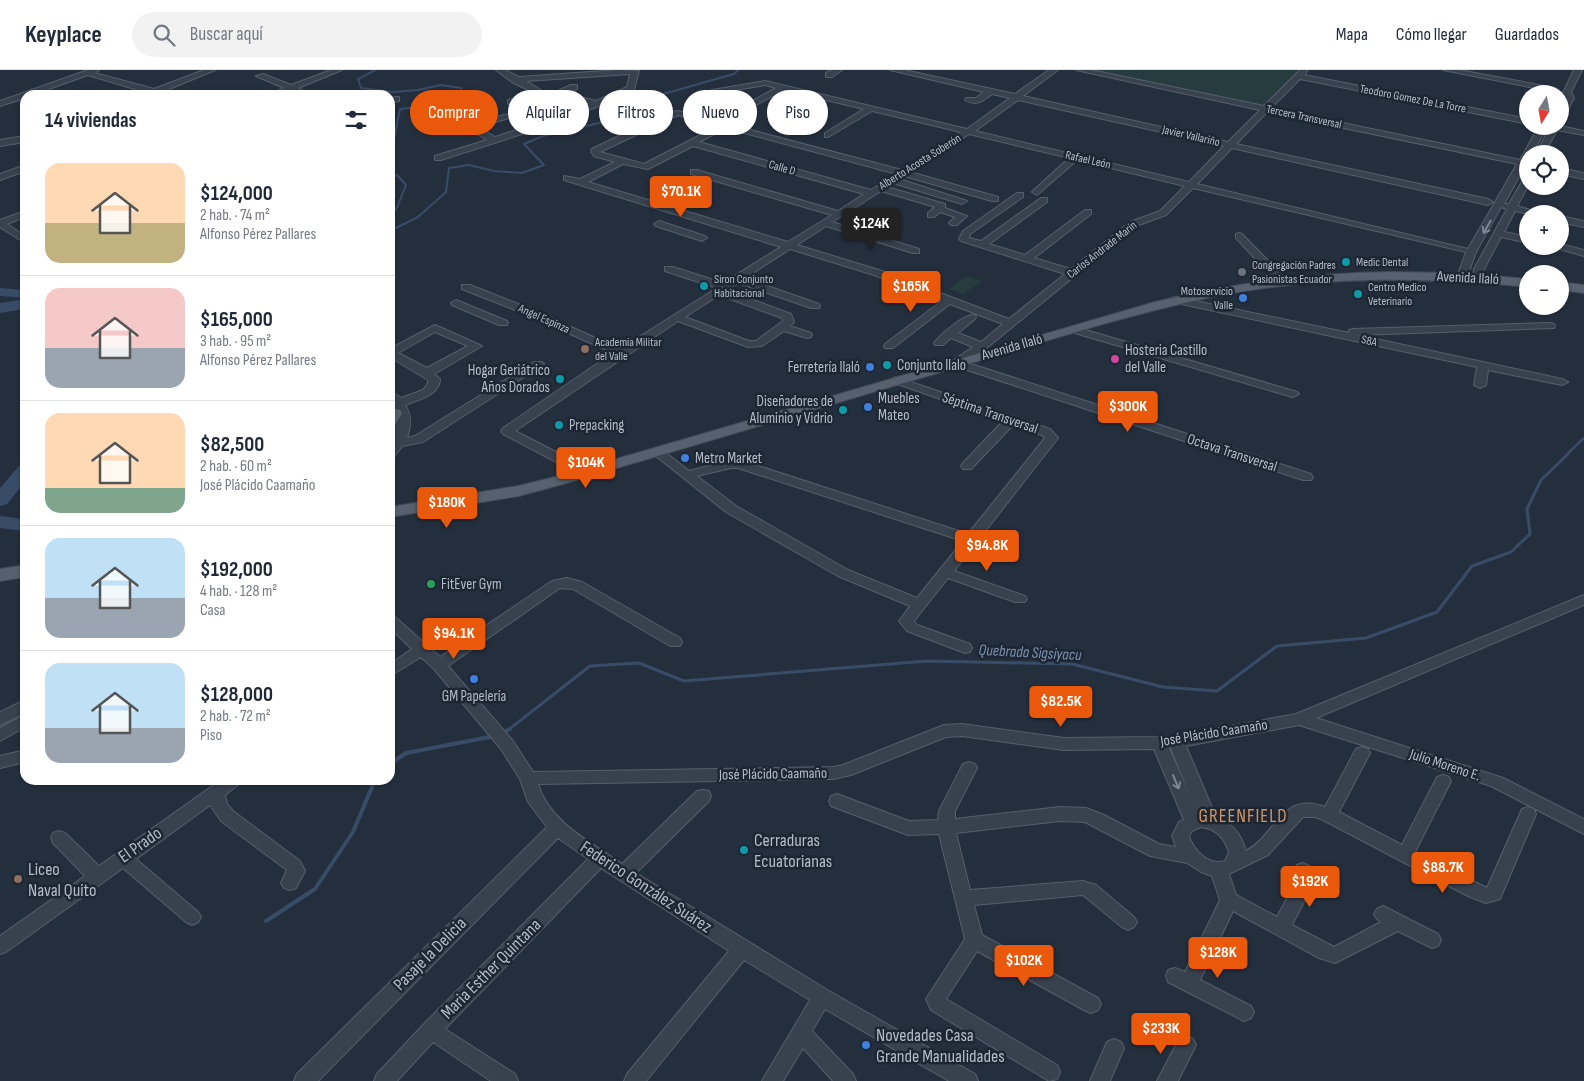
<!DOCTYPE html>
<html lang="es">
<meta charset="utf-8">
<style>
:root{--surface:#fff;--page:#f2f2f3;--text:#1f2937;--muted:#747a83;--line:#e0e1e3;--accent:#ea580c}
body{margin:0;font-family:"Sofia Sans Condensed",sans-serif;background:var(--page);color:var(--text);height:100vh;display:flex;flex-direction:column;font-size:19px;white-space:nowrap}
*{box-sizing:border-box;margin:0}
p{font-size:16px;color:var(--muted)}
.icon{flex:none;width:28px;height:28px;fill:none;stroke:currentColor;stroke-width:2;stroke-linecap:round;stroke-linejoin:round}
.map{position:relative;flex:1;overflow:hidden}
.side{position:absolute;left:20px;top:20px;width:375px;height:695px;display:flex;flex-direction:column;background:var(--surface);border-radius:15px;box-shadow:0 1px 4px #0004}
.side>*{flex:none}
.banner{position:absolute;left:410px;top:20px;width:475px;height:45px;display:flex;gap:10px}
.needle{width:32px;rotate:191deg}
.buttons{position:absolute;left:1519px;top:15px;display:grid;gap:10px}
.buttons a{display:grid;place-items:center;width:50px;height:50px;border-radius:50%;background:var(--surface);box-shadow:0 1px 4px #0004;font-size:25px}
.price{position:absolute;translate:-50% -42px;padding:0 11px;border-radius:5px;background:var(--accent);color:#fff;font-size:16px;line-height:32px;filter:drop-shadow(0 1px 2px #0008)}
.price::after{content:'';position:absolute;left:50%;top:30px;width:15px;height:11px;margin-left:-8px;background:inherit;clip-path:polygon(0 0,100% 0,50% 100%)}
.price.on{background:#222;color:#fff}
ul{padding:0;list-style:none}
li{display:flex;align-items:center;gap:15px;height:125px;padding:0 25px}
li+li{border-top:1px solid var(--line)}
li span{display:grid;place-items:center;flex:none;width:140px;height:100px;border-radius:15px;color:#555}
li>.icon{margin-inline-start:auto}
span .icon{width:60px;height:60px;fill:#fffc;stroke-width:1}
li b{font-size:21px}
h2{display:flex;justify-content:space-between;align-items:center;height:60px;padding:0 25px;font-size:21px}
.pill{padding:0 18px;border-radius:22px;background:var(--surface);box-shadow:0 1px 4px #0004;font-size:18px;line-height:45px}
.pill.on{background:var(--accent);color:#fff}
header{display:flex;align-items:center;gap:30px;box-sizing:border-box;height:70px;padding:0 25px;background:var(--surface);border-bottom:1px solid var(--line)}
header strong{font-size:24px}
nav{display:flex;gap:28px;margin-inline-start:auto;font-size:18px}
.search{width:350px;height:45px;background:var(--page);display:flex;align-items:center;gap:12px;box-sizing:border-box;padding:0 18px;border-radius:28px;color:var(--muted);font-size:19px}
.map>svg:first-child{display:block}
.green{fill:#263c3f}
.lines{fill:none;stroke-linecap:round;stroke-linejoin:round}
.stream-far3{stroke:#394c67;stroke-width:2}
.stream-far2{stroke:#394c67;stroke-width:2.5}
.stream-far1{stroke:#394c67;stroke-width:3}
.stream{stroke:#394c67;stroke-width:4}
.river{fill:#394c67;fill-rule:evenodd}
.minor-casing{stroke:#565f6c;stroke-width:2}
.major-casing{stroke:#414a57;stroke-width:2}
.minor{fill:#38414e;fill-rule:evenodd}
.major{fill:#56606e;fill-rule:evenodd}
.oneway{stroke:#7c8592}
.culture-dot{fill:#0f9aa8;stroke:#1d2633;stroke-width:2}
.worship-dot{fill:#6b7280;stroke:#1d2633;stroke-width:2}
.shop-dot{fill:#3f7fe0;stroke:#1d2633;stroke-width:2}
.education-dot{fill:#8d6e63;stroke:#1d2633;stroke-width:2}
.hotel-dot{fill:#d1479c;stroke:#1d2633;stroke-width:2}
.leisure-dot{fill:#2e9e5b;stroke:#1d2633;stroke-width:2}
.labels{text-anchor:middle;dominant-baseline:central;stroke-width:5;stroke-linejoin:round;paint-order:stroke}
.far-street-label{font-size:12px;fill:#b4bcc9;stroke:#1d2633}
.far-poi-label{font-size:12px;fill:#b4bcc9;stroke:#1d2633;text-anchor:start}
.street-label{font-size:15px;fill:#b4bcc9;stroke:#1d2633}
.poi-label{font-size:15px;fill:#b4bcc9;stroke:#1d2633;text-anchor:start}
.water-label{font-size:16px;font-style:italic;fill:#7c92b1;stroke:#1d2633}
.near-poi-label{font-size:18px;fill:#b4bcc9;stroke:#1d2633;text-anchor:start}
.near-street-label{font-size:18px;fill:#b4bcc9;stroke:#1d2633}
.near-neighbourhood-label{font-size:19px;letter-spacing:1px;fill:#d59563;stroke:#1d2633}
</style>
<header>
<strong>Keyplace</strong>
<div class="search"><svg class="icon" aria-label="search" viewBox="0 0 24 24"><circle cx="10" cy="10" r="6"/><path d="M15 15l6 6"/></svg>Buscar aquí</div>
<nav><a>Mapa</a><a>Cómo llegar</a><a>Guardados</a></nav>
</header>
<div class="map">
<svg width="1584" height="1011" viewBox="0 0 1584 1011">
<rect width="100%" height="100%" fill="#242f3e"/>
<g class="green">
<polygon points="1080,0 1304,0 1265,39"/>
<polygon points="966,206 982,211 964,224 949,219"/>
</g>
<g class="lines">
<g class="stream-far3">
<polyline points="375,0 358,9 361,18 393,22 418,20 441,15 461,18 463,25 449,34 400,39 390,90"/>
<polyline points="390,109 397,105 406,115 396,140 390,141"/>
<polyline points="390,161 418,147 446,122 449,98 469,95 494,101 522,103 544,95 524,74 543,66 616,49 663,24 734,4 738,0"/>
</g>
<g class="stream-far2">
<polyline points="390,217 393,232 390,243"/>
<polyline points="1566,385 1584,368"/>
</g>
<polyline class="stream-far1" points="507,661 590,596 639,593 684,611 927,591 1072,594 1163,617 1217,621 1277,576 1366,568 1437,542 1472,496 1511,482 1530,464 1527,439 1541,410 1568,384"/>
<g class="stream">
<polyline points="503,662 510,659"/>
<polyline points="390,694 406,683 495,666"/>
<polyline points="266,851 315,819 353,762 375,710"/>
</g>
<g class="river">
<polygon points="0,218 25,220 25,228 0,226"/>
<polygon points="25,229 25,239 0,243 0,233"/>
<polygon points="25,395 25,412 7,434 0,436 0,418 19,396"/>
<polygon points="0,446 25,449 25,461 0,458"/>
</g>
<defs>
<g id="minor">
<polygon points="88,0 99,0 95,3 154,19 204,0 215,0 162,22 169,25 151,25 148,23 88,5 32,25 25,25 25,28 0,36 0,31"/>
<polygon points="331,0 342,0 298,18 312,25 301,25 291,21 280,25 269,25 284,18 256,6 263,4 291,15"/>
<path d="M 496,0 L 505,0 L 519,7 L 618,0 L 639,1 L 634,20 C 572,50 506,69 441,90 L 435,90 L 435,86 L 487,70 L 458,51 L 458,47 L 464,47 L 473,53 L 516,42 L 516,46 L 478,57 L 495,67 L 569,43 L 541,27 L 508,34 L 508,30 L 535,23 L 512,12 ZM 630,4 L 627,17 L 596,31 L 569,24 L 569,28 L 589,34 L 576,40 L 555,28 L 577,19 L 577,15 L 571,15 L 549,25 L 526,11 Z"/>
<polygon points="832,0 842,0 832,7 826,7 826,3"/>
<path d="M 890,0 L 904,0 L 1015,24 L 1049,0 L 1058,0 L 1023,26 L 1228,72 L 1260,40 L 1076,0 L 1091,0 L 1264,36 L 1300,0 L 1308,0 L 1304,5 L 1528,49 L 1528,54 L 1300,9 L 1271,38 L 1520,90 L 1539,56 L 1560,56 L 1584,61 L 1584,65 L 1557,60 L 1544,84 L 1536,84 L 1549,59 L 1546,58 L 1532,84 L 1528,84 L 1528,97 L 1525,96 L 1504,134 L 1509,134 L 1524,108 L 1528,105 L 1528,116 L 1517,136 L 1543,144 L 1528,144 L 1515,141 L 1504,162 L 1528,167 L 1528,173 L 1501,167 L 1484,199 L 1482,210 L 1478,211 L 1473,208 L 1474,199 L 1507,139 L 1501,137 L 1476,182 L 1467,207 L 1462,210 L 1457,207 L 1466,182 L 1193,118 L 1166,145 L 1136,156 L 989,276 L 965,292 L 1311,404 L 1313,407 L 1311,410 L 1303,410 L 952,295 L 950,293 L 952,291 L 973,277 L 951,268 L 943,275 L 935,275 L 934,273 C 940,265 965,243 975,245 L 976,247 L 975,249 L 958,263 L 981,272 L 1003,254 L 950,234 L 893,278 L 885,278 L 884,276 L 885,274 L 942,231 L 874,205 L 790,179 L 745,208 L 819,234 L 820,236 L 819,238 L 811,238 L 738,213 L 726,220 L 791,244 L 794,252 L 790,256 L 811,263 L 812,265 L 811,267 L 807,268 L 784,261 L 762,276 L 748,277 L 678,251 L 515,361 L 591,400 L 593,403 L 591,406 L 583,406 L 503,364 L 501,361 L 503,358 L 613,283 L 523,243 L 462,219 L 462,215 L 470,215 L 531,239 L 620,279 L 717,218 L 665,201 L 665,197 L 673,197 L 723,213 L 781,177 L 564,110 L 564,106 L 580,109 L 615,92 L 594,86 L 591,81 L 592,79 L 668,42 L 678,41 L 902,100 L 961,62 L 872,41 L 828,67 L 825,67 L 825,63 L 864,39 L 784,20 L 737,45 L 734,45 L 734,41 L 776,18 L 765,15 L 712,24 L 708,22 L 712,20 L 765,11 L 967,59 L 1010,28 L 992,24 C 983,31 976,37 965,30 L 966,28 L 976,28 L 984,22 ZM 1018,30 L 1224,76 L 1189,112 L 975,61 ZM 1267,42 L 1517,94 L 1468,179 L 1197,114 L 1232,78 L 1488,135 L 1493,132 L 1488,129 L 1236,74 ZM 678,45 L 718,56 L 644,94 L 600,82 ZM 726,58 L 893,103 L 896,104 L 871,120 L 699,72 ZM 969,64 L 1069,88 L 1034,120 L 1032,122 L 1037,125 L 1077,90 L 1185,116 L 1160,141 L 1130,152 L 1071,199 L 1034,188 L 1091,144 L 1091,140 L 1085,140 L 1025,185 L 989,174 L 1047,132 L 1047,128 L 1041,128 L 981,171 L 969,168 L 970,164 L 1023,127 L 1023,123 L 1017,123 L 963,161 L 959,169 L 961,171 L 1065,204 L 1009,249 L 882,201 L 797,175 L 826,156 L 913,183 L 919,183 L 919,179 L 832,152 L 881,121 L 935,137 L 928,143 L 928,147 L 934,147 L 940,142 L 955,147 L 949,153 L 951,155 L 957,155 L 967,146 L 945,138 L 945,134 L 887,117 L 893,113 L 962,134 L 967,131 L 899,109 L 904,106 L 992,131 L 998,131 L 998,127 L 910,102 ZM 693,76 L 864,124 L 838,141 L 697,100 L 691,100 L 691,104 L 832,145 L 788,172 L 588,112 L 623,94 L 648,99 ZM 719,225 L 782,248 L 783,251 L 756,271 L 749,271 L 685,247 Z"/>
<polygon points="1443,0 1459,0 1555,18 1559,20 1555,22"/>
<polygon points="1574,0 1582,0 1571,22 1574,28 1564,47 1560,49 1560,39 1566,28 1560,29 1559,24 1564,21"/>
<polygon points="104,22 110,22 113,25 104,25"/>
<polygon points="396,27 399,27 399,31 390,32 390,28"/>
<polygon points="25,66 25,72 0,76 0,70"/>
<polygon points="25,95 25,101 0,110 0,104"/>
<polygon points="1560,98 1584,103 1584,109 1560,104"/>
<polygon points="25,141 25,147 7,154 25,166 25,173 0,157 0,150"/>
<polygon points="1560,146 1584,151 1584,157 1560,152"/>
<polygon points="659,151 705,166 707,168 702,171 656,156 654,154"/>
<polygon points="1239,163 1242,164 1287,210 1287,214 1279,214 1236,168 1236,164"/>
<polygon points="1560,174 1584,180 1584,186 1549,176 1560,176"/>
<polygon points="1176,227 1349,263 1349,260 1353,259 1550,253 1554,254 1555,256 1554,258 1357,265 1562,309 1568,312 1562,315 1488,300 1486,315 1480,318 1474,315 1477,297 1172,232 1171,230 1172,228"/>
<polygon points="456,230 507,251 508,253 507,255 499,255 452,235 451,233"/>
<path d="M 435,255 L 482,276 L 434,304 L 440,309 C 440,325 418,330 405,335 C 412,345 411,356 407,368 L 415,366 L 534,292 L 542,292 L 544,294 L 423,372 L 402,376 L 394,387 L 390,388 L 390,376 L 392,372 L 390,373 L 390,333 L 393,333 L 390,330 L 390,321 L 401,328 L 423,320 L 428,313 L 428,310 L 390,287 L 390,279 ZM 435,262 L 468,276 L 427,298 L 398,283 Z"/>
<polygon points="1072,256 1297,322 1299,324 1293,327 1289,326 1068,261 1067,259"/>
<path d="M 896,307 L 1050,359 L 1058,368 L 954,501 L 1025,526 L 1027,529 L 1025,532 L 1015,532 L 948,508 L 914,551 L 917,555 L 970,574 L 972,578 L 970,582 L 965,583 L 907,561 L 899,551 L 910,536 L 838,506 L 726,442 L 651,382 L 653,379 L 661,379 L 689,401 L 731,390 L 743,391 L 968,464 L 1045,368 L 1042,365 L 1013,355 L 971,399 L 963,399 L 961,396 L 963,393 L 1003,351 L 892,312 L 890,310 ZM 731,398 L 738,398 L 963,471 L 917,528 L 848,500 L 736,436 L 697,406 Z"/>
<path d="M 567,508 L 582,512 L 680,568 L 682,572 L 680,576 L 670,576 L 573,519 L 560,518 L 448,596 L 513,671 L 533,702 L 833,697 L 843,695 L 944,655 L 962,654 L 1064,668 L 1159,667 L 1176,666 L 1296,644 L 1584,525 L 1584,535 L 1316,648 L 1503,708 L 1584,749 L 1584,764 L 1491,716 L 1299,655 L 1186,676 L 1216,747 C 1232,752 1241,764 1246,781 C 1277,764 1281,721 1325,737 L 1356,679 L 1362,677 L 1368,679 L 1370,683 L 1339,742 L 1402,775 L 1437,707 L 1443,705 L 1449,707 L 1451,711 L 1415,782 L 1487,818 L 1522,739 L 1528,737 L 1534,739 L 1536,744 L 1500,829 L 1486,833 L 1468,826 L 1323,750 L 1315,747 L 1303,747 L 1268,785 L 1229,804 L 1236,825 L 1277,847 L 1299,806 L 1294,800 L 1297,795 L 1303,793 L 1336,810 L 1339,815 L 1336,820 L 1330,822 L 1313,814 L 1292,855 L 1334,877 L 1381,852 L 1377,849 L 1374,844 L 1377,839 L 1383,836 L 1438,864 L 1441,870 L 1438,876 L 1432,878 L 1398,861 L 1335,893 L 1319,888 L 1233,841 L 1200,910 L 1251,936 L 1254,942 L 1251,948 L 1244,951 L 1168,912 L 1166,906 L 1168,900 L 1175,898 L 1185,902 L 1220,830 L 1212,806 L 1201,802 L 1187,793 L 1150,786 L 1085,752 L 1060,751 L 956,763 L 970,820 L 1083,811 L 1096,815 L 1134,847 L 1137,852 L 1134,857 L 1128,860 L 1122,857 L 1083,825 L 974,835 L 982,865 L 1098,928 L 1101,934 L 1098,940 L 1091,943 L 1084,940 L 977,881 L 946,929 L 1057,995 L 1060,1002 L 1057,1009 L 1049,1011 L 931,940 L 926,929 L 965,869 L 939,764 L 908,765 L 831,736 L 829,731 L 831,726 L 837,724 L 909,751 L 938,750 L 939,741 L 961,698 L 963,694 L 969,692 L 975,694 L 977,698 L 955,741 L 955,749 L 1060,737 L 1086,738 L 1104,745 L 1159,774 L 1176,777 L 1172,766 L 1179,752 L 1184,750 L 1154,679 L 1064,680 L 962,666 L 946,667 L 851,705 L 833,709 L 538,714 C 550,753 591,772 622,794 L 697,721 L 703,720 L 709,721 L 711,726 L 709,731 L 636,803 L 829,921 L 975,1004 L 978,1011 L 949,1011 L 825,939 L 812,961 L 853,1004 L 856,1011 L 833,1011 L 803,978 L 783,1011 L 762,1011 L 810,930 L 744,890 L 646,1011 L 624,1011 L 627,1004 L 729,881 L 601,798 L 445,959 L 515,1004 L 518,1011 L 491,1011 L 433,972 L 397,1011 L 374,1011 L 377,1004 L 424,954 L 588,789 L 558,768 L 318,1011 L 294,1011 L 297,1004 L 547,757 L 528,732 L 520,709 L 501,679 L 434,599 L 421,587 L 390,606 L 390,594 L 412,579 L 390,558 L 390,545 L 395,547 L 440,587 L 552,511 ZM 1169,678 L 1171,678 L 1190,726 ZM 1201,757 C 1217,759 1225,768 1229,783 L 1225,791 C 1209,796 1194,781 1189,766 L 1192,761 Z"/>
<polygon points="25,630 25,643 0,655 0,642"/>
<polygon points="25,644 25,657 0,671 0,658"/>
<polygon points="25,680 25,692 0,698 0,686"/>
<polygon points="221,710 241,710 239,714 225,725 227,734 233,741 300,791 305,801 296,818 290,820 284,818 281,813 287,800 221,751 210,735 136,789 198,842 201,847 198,852 192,855 186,852 123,798 6,882 0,884 0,866 85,806 53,773 51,768 53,763 59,761 65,763 99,796"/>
<polygon points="1186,966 1193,969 1196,975 1178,1011 1157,1011 1179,969"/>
<polygon points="1114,969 1121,972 1124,978 1110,1011 1090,1011 1107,972"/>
</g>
<g id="major">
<path d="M 1390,202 L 1459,203 L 1528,209 L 1528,217 C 1435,208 1343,206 1251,220 C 1198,228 1147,242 1096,256 L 563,414 L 519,426 L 390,447 L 390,437 L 518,416 L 551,408 L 1155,232 C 1233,213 1310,203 1390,202 Z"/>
<polygon points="1560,212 1584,215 1584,223 1560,220"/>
<polygon points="395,339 400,340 402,343 395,355 390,357 390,340"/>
<polygon points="25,495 25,507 0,511 0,499"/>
</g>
</defs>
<use href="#minor" class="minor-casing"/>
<use href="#major" class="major-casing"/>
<use href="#minor" class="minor"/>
<use href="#major" class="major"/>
</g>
<defs><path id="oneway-shaft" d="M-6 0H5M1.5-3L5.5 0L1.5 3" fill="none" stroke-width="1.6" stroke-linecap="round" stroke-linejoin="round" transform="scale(1.25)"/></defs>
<g class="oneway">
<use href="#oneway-shaft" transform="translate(1487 157) rotate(120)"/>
<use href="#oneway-shaft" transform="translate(1176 712) rotate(67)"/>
</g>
<g class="culture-dot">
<circle cx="1346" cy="192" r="5"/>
<circle cx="704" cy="216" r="5"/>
<circle cx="1358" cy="224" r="5"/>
<circle cx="887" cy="295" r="5"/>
<circle cx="560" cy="309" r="5"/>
<circle cx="843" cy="340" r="5"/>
<circle cx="559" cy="355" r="5"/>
<circle cx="744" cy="780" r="5"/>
</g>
<circle class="worship-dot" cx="1242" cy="202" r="5"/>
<g class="shop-dot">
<circle cx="1243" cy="228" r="5"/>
<circle cx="870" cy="297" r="5"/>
<circle cx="868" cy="337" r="5"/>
<circle cx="685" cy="388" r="5"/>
<circle cx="474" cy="609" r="5"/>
<circle cx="866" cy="975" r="5"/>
</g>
<g class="education-dot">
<circle cx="585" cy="279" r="5"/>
<circle cx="18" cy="809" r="5"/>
</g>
<circle class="hotel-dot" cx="1115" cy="289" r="5"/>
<circle class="leisure-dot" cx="431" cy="514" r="5"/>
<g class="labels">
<g class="far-street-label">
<text transform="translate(1413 29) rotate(11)">Teodoro Gomez De La Torre</text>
<text transform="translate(1304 47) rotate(12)">Tercera Transversal</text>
<text transform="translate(1191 66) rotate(13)">Javier Vallariño</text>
<text transform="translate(1088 90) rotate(13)">Rafael León</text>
<text transform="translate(920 92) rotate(-32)">Alberto Acosta Soberón</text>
<text transform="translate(782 98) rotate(16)">Calle D</text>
<text transform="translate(1102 180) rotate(-38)">Carlos Andrade Marín</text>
<text transform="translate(544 249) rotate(24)">Angel Espinza</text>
<text transform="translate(1369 271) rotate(12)">S8A</text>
</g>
<g class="far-poi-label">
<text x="1356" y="192">Medic Dental</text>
<text x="1252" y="195">Congregación Padres<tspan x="1252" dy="14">Pasionistas Ecuador</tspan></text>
<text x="714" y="209">Siron Conjunto<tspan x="714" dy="14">Habitacional</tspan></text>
<text x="1368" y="217">Centro Medico<tspan x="1368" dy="14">Veterinario</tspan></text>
<text x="1233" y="221" text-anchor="end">Motoservicio<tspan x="1233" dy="14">Valle</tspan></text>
<text x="595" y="272">Academia Militar<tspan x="595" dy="14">del Valle</tspan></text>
</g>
<g class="street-label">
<text transform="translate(1468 208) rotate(3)">Avenida Ilaló</text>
<text transform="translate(1012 277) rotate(-16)">Avenida Ilaló</text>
<text transform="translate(990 343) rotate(19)">Séptima Transversal</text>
<text transform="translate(1232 383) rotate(18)">Octava Transversal</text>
<text transform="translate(1214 663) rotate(-9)">José Plácido Caamaño</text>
<text transform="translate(1445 695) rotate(18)">Julio Moreno E.</text>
<text transform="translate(773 704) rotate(-1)">José Plácido Caamaño</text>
</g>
<g class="poi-label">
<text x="1125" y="280">Hosteria Castillo<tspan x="1125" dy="17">del Valle</tspan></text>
<text x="897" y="295">Conjunto Ilalo</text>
<text x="860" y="297" text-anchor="end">Ferretería Ilaló</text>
<text x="550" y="300" text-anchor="end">Hogar Geriátrico<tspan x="550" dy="17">Años Dorados</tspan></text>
<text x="878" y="328">Muebles<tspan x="878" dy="17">Mateo</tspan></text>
<text x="833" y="331" text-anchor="end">Diseñadores de<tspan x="833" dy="17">Aluminio y Vidrio</tspan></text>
<text x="569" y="355">Prepacking</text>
<text x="695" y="388">Metro Market</text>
<text x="441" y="514">FitEver Gym</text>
<text x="474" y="626" text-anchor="middle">GM Papelería</text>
</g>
<g class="water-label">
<text transform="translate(1030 583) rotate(3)">Quebrada Sigsiyacu</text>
</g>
<g class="near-poi-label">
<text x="754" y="770">Cerraduras<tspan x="754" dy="21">Ecuatorianas</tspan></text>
<text x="28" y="799">Liceo<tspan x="28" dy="21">Naval Quito</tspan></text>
<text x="876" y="965">Novedades Casa<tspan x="876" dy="21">Grande Manualidades</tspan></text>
</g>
<g class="near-street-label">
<text transform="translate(140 775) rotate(-35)">El Prado</text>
<text transform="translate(646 817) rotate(33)">Federico González Suárez</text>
<text transform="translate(430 884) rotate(-45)">Pasaje la Delicia</text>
<text transform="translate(491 899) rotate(-45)">Maria Esther Quintana</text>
</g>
<g class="near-neighbourhood-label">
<text x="1243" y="746">GREENFIELD</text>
</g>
</g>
</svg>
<div class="buttons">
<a><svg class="needle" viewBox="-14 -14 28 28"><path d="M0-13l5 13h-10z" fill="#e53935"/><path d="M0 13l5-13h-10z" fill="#747a83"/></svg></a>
<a><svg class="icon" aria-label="locate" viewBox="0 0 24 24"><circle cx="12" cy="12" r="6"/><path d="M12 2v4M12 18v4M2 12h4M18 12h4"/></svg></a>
<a>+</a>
<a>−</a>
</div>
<b class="price" style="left:681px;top:148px">$70.1K</b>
<b class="price on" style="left:871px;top:180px">$124K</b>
<b class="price" style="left:911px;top:243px">$165K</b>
<b class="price" style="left:1128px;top:363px">$300K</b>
<b class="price" style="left:586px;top:419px">$104K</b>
<b class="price" style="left:447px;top:459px">$180K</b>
<b class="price" style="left:987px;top:502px">$94.8K</b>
<b class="price" style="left:454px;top:590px">$94.1K</b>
<b class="price" style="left:1061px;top:658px">$82.5K</b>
<b class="price" style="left:1443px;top:824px">$88.7K</b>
<b class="price" style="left:1310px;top:838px">$192K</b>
<b class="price" style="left:1218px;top:909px">$128K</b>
<b class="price" style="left:1024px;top:917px">$102K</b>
<b class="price" style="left:1161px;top:985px">$233K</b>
<div class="banner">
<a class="pill on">Comprar</a>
<a class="pill">Alquilar</a>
<a class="pill">Filtros</a>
<a class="pill">Nuevo</a>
<a class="pill">Piso</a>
</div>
<section class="side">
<h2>14 viviendas<svg class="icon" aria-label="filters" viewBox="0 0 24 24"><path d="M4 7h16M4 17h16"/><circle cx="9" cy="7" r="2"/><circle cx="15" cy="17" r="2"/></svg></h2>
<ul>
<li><span style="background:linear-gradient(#ffd9b3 60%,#c2b280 0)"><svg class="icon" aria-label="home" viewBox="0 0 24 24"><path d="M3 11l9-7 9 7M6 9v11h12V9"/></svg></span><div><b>$124,000</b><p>2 hab. · 74 m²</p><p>Alfonso Pérez Pallares</p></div></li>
<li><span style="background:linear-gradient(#f6c9c9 60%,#9aa5b1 0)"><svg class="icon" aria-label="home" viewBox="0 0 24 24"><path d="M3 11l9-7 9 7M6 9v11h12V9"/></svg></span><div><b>$165,000</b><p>3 hab. · 95 m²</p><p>Alfonso Pérez Pallares</p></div></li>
<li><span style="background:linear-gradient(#ffd9b3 75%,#7fa58c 0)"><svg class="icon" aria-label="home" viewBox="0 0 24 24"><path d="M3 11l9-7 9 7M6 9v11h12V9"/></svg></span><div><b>$82,500</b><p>2 hab. · 60 m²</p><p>José Plácido Caamaño</p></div></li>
<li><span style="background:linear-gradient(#bfe0f5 60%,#9aa5b1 0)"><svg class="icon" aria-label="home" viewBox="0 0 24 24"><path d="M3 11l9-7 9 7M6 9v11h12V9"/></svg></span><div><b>$192,000</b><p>4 hab. · 128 m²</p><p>Casa</p></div></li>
<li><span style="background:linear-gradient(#bfe0f5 65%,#9aa5b1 0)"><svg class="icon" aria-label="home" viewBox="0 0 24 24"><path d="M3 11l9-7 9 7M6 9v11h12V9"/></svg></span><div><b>$128,000</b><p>2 hab. · 72 m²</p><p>Piso</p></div></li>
</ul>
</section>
</div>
